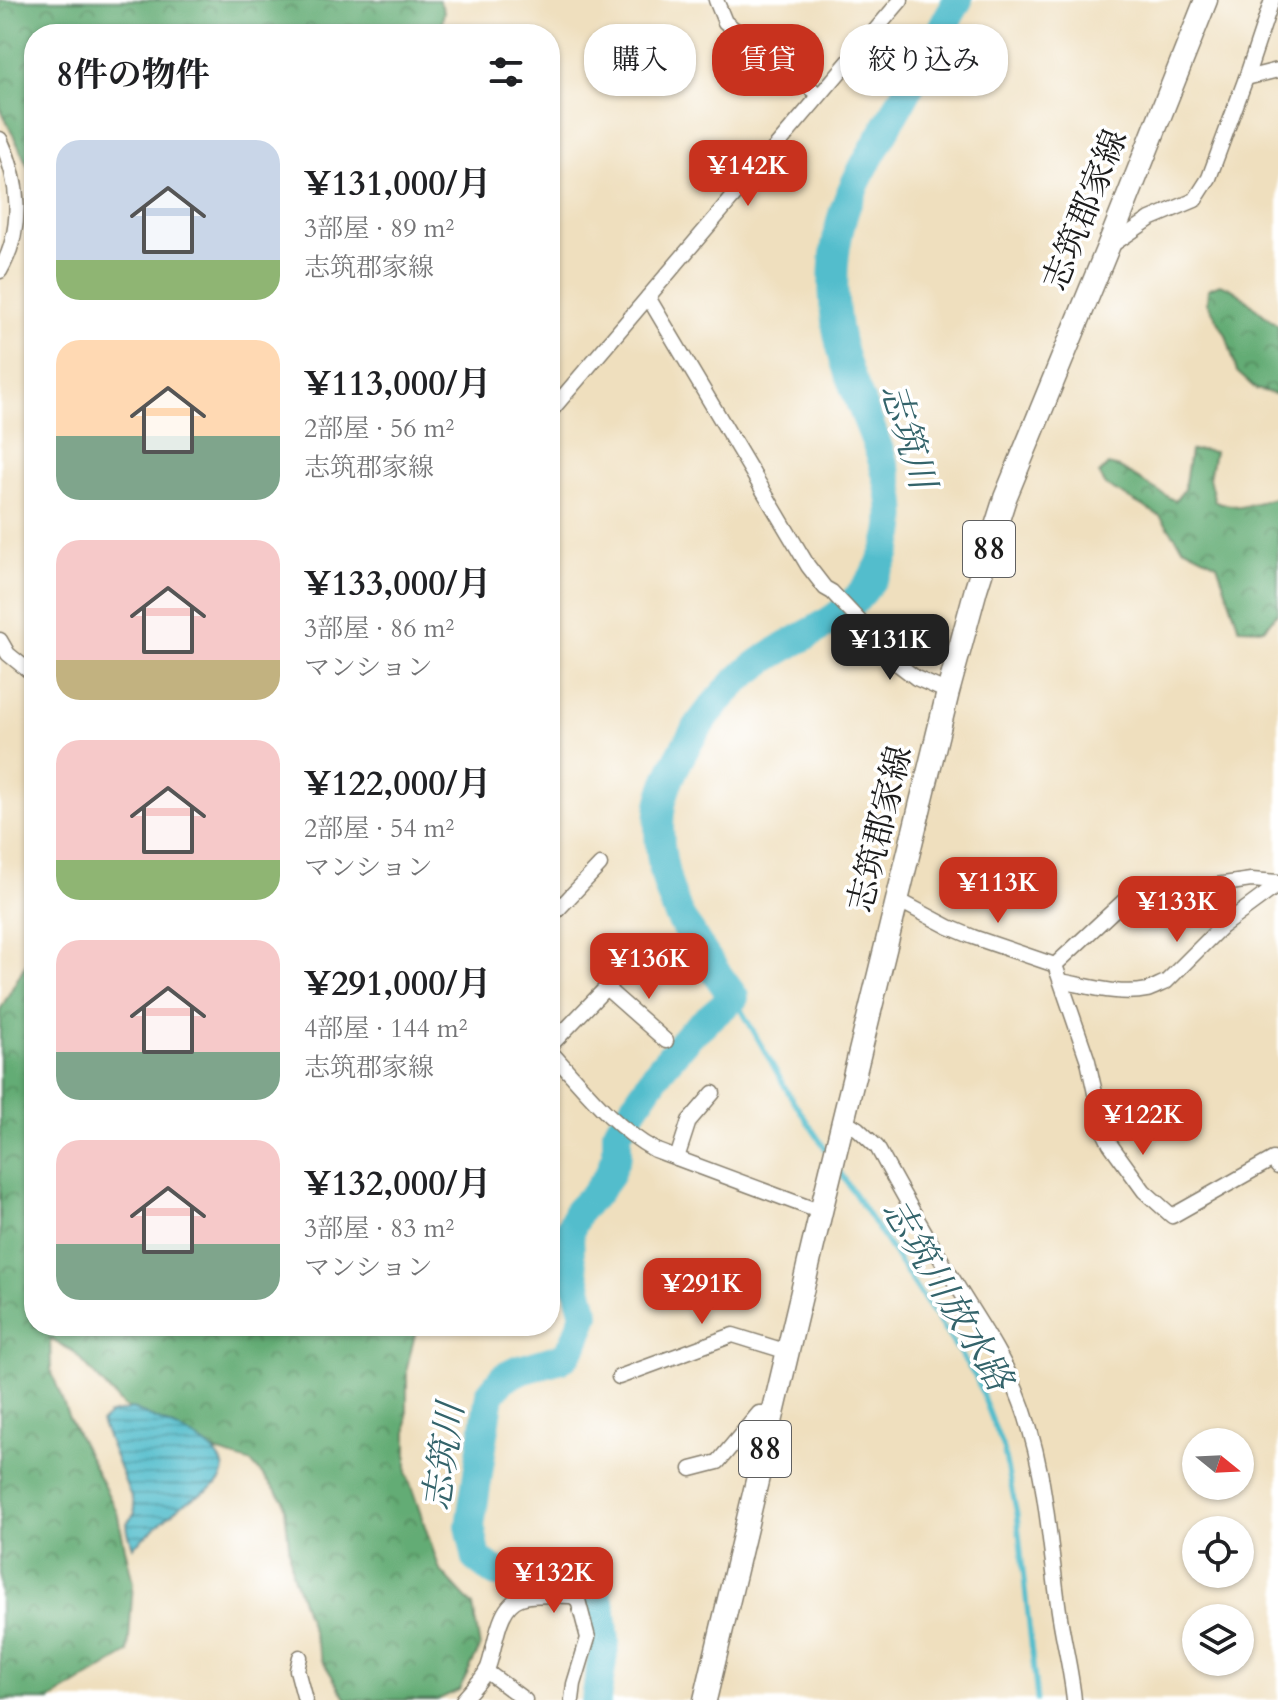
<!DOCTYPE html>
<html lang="ja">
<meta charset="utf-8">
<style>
:root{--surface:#fff;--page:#f6f6f6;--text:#202124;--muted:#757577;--accent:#c8321e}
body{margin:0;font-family:Cardo,"Noto Serif JP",serif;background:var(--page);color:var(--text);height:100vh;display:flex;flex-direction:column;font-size:30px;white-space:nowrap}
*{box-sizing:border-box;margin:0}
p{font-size:26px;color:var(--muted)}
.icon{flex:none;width:44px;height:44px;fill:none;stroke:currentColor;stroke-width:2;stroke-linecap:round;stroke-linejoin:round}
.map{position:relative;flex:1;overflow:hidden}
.panel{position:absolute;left:24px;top:24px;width:536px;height:1312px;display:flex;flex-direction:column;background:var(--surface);border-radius:32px;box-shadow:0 2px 6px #0004}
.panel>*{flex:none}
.banner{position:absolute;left:584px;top:24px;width:574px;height:72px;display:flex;gap:16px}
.needle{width:52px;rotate:108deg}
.buttons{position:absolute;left:1182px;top:1428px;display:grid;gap:16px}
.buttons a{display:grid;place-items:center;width:72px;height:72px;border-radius:50%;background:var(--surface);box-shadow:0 2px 6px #0004;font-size:40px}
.price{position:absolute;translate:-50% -68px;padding:0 18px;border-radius:16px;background:var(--accent);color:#fff;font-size:26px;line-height:52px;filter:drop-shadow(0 2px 4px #0008)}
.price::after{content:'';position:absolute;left:50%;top:48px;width:24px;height:18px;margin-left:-12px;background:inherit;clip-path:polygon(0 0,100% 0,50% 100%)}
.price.current{background:#222;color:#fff}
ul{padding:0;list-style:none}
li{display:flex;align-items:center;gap:24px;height:200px;padding:0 32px}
li span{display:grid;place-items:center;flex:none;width:224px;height:160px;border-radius:24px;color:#555}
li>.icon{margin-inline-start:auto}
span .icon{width:96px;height:96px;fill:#fffc;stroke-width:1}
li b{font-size:34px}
h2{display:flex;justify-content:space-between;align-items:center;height:96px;padding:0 32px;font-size:34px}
.chip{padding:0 28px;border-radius:32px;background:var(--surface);box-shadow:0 2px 6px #0004;font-size:28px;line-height:72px}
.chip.current{background:var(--accent);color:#fff}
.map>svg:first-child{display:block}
.forest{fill:url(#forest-crowns);stroke:#406448;stroke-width:2}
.water{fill:url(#water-rules);stroke:#376c74;stroke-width:2}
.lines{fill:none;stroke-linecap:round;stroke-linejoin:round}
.stream{stroke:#52bdcc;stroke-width:5}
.river{stroke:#52bdcc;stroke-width:30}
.street-casing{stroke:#867e6d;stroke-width:17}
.primary-casing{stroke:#867e6d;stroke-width:25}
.street{stroke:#fff;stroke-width:14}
.primary{stroke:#fff;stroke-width:22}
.labels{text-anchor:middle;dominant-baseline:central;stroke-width:7;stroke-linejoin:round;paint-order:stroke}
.shield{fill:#fff;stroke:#606060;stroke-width:2}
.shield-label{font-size:32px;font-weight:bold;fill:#1c1c1c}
.street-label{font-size:34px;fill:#1c1c1c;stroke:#fff}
.water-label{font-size:36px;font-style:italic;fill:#34646b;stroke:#fff}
</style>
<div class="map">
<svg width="1278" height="1700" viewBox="0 0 1278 1700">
<defs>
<pattern id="forest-crowns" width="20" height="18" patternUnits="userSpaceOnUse" patternTransform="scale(2)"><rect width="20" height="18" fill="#64ac74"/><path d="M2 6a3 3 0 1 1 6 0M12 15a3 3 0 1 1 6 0" fill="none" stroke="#528b5e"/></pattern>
<pattern id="water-rules" width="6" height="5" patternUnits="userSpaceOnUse" patternTransform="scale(2)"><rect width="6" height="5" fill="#52bdcc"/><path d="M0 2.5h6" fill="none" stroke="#4399a5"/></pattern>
</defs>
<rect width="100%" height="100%" fill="#fff"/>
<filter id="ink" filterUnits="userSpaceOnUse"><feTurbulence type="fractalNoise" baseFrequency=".0125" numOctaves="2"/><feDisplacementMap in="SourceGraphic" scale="16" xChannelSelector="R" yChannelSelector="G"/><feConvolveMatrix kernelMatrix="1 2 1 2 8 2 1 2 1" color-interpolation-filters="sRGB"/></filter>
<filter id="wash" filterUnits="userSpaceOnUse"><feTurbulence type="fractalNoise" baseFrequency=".006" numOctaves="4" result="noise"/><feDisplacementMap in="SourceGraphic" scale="32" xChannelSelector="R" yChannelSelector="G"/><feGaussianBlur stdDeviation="1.8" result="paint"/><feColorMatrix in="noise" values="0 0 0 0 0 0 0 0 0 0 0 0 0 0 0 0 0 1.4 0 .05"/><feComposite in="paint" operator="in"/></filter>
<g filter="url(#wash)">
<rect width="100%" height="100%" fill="#efdfbe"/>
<g class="forest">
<polygon points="0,0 439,0 444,11 440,34 34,34 34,179 0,107"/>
<path d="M 1220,284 C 1243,291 1257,313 1278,325 L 1278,395 L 1256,389 L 1237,372 L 1226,335 L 1207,302 L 1208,289 Z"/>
<polygon points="1202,450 1214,452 1209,478 1215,502 1241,507 1278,497 1278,612 1264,629 1239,628 1217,564 1183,547 1160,516 1105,485 1099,474 1108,465 1120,468 1175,501 1184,490 1190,451"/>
<polygon points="34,949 34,1326 417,1326 407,1367 407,1474 440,1570 473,1606 480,1648 459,1690 437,1700 347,1700 322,1660 292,1572 284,1500 252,1463 184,1442 123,1406 73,1351 50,1339 51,1370 69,1418 117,1512 133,1583 128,1653 50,1700 0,1700 0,1010"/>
</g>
<path class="water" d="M 132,1409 C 152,1418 240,1448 221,1479 C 214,1490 196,1496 185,1503 C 167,1516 150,1533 133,1547 L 128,1532 L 127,1523 L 135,1513 L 133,1502 L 101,1422 L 110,1414 Z"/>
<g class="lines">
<g class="stream">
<polyline points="734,997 789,1094 828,1153"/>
<polyline points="838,1169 976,1378 1003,1448 1017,1514 1037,1700"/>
</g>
<path class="river" d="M 596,1700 L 605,1641 L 601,1607 L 592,1583 L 571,1574 L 496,1573 L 477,1559 L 470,1526 L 490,1394 L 503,1378 L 517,1371 L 564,1357 L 574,1344 L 585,1314 L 570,1258 L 569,1233 L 578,1211 L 595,1194 L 609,1175 L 617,1153 L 617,1132 L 660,1069 L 689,1035 L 734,997 C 718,976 703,955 690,932 C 685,925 680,919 677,911 C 664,880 655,839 661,805 C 666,780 680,756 693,734 C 711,707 731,683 758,664 C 782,646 811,635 836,617 C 862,598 885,566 891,534 C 901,479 861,413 845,361 C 831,317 829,263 842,218 C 851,185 871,155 887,126 C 911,84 934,42 958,0"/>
</g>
</g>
<g filter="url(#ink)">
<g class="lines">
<defs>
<g id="street">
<polyline points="716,0 725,22 819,95"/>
<polyline points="1246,78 1278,70"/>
<path d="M 0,139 C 20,181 24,229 0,271"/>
<polyline points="1109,247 1150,219 1195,200 1209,178 1246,78 1272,0"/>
<polyline points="648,297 808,566 825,588 832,592 868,630 891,659 916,678 948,692"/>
<polyline points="550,412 901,0"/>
<polyline points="0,640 8,654 34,675"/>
<polyline points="898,900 949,927 973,937 1055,965 1088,1061 1103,1130 1110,1144 1144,1191 1172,1216 1273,1159 1278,1167"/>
<polyline points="550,918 600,865"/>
<polyline points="1055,965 1127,898 1251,880 1278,882"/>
<path d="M 1061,981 C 1088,986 1120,996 1147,990 C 1154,988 1160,984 1166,982 L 1221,927 L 1278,885"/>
<polyline points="606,988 666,1041"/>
<polyline points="550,1046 652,940"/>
<path d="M 550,1051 C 583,1087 613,1127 655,1150 L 821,1212"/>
<path d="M 844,1120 L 858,1129 L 877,1147 C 902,1193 928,1239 956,1284 C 977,1319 1000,1351 1016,1390 C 1045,1459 1048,1531 1058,1604 C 1062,1636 1071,1668 1074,1700"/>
<polyline points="677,1158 689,1121 713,1093"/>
<polyline points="619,1377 733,1335 788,1352"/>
<polyline points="691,1469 718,1462 759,1413 773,1413"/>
<polyline points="300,1657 297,1670 305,1700"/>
<polyline points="486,1671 525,1700"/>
<path d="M 463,1700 C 470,1691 481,1681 487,1670 C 496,1650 496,1606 521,1598 C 536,1593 556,1596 572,1596 L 578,1600 L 588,1638 L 574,1684 L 572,1700"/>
</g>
<polyline id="primary" points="705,1700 824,1199 948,692 976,589 1005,498 1108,247 1206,0"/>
</defs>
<use href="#street" class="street-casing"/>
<use href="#primary" class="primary-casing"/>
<use href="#street" class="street"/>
<use href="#primary" class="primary"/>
</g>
</g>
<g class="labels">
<g class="shield">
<rect x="963" y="521" width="52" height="56" rx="6"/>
<rect x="739" y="1421" width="52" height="56" rx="6"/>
</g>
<g class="shield-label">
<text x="989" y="549">88</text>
<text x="765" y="1449">88</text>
</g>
<g class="street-label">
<text transform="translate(1085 210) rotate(-68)">志筑郡家線</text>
<text transform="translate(880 829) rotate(-76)">志筑郡家線</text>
</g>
<g class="water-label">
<text transform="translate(908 436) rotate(73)">志筑川</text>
<text transform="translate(947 1295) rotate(59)">志筑川放水路</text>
<text transform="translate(444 1457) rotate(-82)">志筑川</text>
</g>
</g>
</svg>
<div class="buttons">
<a><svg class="needle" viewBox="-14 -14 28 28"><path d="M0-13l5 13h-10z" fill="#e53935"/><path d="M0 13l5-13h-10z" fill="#757577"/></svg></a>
<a><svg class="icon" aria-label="locate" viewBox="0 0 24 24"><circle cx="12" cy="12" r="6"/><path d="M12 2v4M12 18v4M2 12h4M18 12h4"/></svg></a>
<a><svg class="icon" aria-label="layers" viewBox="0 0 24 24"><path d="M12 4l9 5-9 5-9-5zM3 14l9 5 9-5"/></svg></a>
</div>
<b class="price" style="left:748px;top:208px">¥142K</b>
<b class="price current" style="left:890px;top:682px">¥131K</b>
<b class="price" style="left:998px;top:925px">¥113K</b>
<b class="price" style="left:1177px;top:944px">¥133K</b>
<b class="price" style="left:649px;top:1001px">¥136K</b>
<b class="price" style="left:1143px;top:1157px">¥122K</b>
<b class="price" style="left:702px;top:1326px">¥291K</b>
<b class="price" style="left:554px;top:1615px">¥132K</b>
<div class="banner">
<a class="chip">購入</a>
<a class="chip current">賃貸</a>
<a class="chip">絞り込み</a>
</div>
<section class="panel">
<h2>8件の物件<svg class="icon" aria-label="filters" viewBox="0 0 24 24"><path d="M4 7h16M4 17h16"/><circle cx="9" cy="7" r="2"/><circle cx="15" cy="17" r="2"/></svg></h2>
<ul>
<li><span style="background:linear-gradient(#c9d6e8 75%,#8fb573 0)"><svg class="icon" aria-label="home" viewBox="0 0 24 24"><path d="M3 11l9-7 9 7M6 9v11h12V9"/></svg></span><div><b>¥131,000/月</b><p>3部屋 · 89 m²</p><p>志筑郡家線</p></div></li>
<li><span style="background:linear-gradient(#ffd9b3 60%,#7fa58c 0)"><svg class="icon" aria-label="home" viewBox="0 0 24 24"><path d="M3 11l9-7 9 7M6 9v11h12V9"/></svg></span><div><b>¥113,000/月</b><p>2部屋 · 56 m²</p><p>志筑郡家線</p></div></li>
<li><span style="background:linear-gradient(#f6c9c9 75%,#c2b280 0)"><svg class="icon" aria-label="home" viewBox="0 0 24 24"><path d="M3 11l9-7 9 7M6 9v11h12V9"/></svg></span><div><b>¥133,000/月</b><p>3部屋 · 86 m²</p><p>マンション</p></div></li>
<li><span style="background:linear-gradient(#f6c9c9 75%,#8fb573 0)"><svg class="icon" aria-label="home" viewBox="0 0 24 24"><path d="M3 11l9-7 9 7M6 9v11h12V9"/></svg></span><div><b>¥122,000/月</b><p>2部屋 · 54 m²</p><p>マンション</p></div></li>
<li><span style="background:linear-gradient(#f6c9c9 70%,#7fa58c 0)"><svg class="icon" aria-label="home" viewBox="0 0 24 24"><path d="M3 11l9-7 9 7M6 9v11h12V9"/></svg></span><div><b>¥291,000/月</b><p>4部屋 · 144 m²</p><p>志筑郡家線</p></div></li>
<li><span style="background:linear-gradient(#f6c9c9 65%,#7fa58c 0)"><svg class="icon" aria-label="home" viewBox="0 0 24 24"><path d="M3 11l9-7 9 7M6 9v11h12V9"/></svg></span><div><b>¥132,000/月</b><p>3部屋 · 83 m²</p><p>マンション</p></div></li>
</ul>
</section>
</div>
